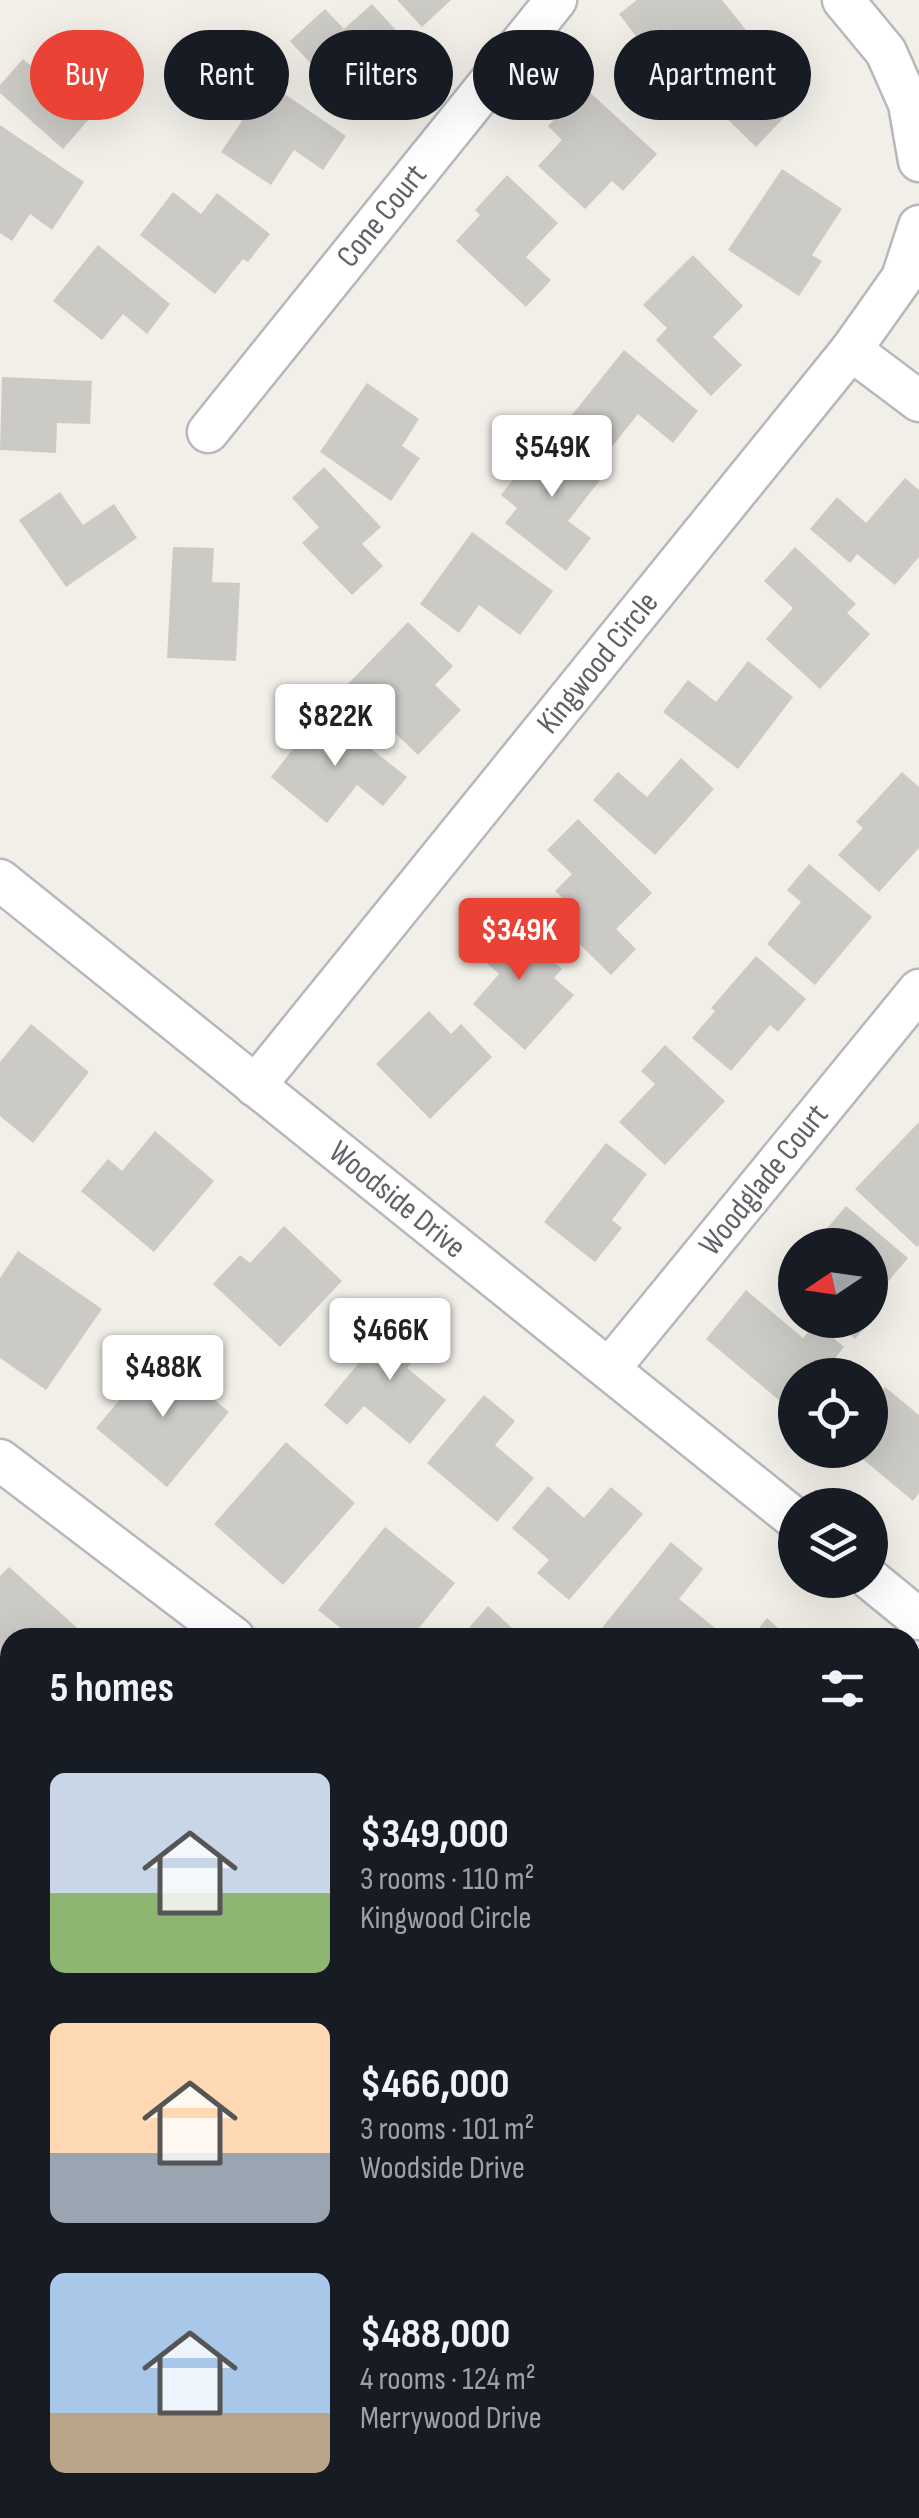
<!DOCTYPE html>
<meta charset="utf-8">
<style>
:root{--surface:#171b24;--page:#242831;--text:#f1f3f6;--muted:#9ea1a6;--accent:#ea4335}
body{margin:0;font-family:"Sofia Sans Condensed",sans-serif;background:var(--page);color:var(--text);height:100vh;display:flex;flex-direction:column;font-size:38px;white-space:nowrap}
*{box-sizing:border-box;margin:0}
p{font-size:32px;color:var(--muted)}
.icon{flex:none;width:55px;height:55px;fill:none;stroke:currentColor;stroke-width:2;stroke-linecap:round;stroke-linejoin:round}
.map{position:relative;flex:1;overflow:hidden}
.side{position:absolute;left:0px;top:1628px;width:920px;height:892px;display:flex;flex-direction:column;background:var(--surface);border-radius:30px 30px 0 0;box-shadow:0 10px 40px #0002}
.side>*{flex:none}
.banner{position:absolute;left:30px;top:30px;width:860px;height:90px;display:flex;gap:20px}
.needle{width:65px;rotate:257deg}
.tools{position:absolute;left:778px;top:1228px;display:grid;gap:20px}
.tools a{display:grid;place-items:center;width:110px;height:110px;border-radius:50%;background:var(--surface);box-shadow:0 10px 40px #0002;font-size:50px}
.price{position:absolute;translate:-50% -85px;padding:0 22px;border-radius:10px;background:#fff;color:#222;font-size:32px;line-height:65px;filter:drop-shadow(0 2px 5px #0008)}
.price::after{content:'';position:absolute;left:50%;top:60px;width:30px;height:22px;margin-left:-15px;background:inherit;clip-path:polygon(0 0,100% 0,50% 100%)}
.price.on{background:var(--accent);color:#fff}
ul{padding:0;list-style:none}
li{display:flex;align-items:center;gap:30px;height:250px;padding:0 50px}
li span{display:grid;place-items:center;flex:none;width:280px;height:200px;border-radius:15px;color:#555}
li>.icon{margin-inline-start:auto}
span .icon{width:120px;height:120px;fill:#fffc;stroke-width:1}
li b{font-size:42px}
h2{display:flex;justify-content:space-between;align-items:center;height:120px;padding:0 50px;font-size:42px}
.pill{padding:0 35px;border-radius:45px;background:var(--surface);box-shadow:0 10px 40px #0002;font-size:35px;line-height:90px}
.pill.on{background:var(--accent);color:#fff}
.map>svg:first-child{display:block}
.building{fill:#cccac5}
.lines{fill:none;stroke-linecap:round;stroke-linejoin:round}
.street-casing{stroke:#b5b8bc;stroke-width:45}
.street{stroke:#fff;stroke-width:40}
.labels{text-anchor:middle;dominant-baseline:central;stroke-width:8;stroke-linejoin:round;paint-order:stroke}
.street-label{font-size:32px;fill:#5f6368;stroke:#fff}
</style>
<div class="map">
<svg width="919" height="2518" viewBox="0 0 919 2518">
<rect width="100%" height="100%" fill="#f1efe8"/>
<g class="building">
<polygon points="397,0 451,0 422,27"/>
<polygon points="637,0 722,0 746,30 664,95 631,53 642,44 619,14"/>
<polygon points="372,4 416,52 353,110 290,41 325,9 344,29"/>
<polygon points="88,34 131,71 63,149 0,93 0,85 23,59 48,80"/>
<polygon points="767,39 798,69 775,93 792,109 756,147 708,100"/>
<polygon points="257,75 346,136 323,170 294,150 271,185 221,152 242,121 231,114"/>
<polygon points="584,87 657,154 623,191 612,181 585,209 538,166 562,140 548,126"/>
<polygon points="0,125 84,182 52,230 30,214 12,241 0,233"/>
<polygon points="782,169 842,209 812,255 822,261 799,296 728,250"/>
<polygon points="507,175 558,223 526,257 551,280 526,307 456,241 480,215 475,210"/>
<polygon points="173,192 201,214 217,193 270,234 248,262 243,259 215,294 140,235"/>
<polygon points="98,245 170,304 147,334 123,314 102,340 53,301"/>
<polygon points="693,255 743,306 713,337 742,365 711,396 656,340 667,328 643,305"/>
<polygon points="624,350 698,411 673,443 638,414 607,453 567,421"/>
<polygon points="2,377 92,381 90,424 57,423 56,453 0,450"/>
<polygon points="367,383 419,419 402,446 420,458 391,501 320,452"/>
<polygon points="550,432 604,475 568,521 591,538 566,571 505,523 517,508 501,495"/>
<polygon points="324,467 381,527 362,544 383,566 352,595 302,543 319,527 292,498"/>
<polygon points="905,478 919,490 919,557 895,585 857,554 850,563 810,529 837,497 866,523"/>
<polygon points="60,492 83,525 114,504 137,538 66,587 19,520"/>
<polygon points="472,532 553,591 520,635 479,605 459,633 420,604"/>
<polygon points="173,547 214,548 212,582 240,583 236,661 167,658"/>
<polygon points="795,547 856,604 847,613 870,634 820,689 766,639 793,608 764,581"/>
<polygon points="408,622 453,666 435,685 461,710 418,755 346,686"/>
<polygon points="748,661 793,697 738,769 663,712 688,680 716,702"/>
<polygon points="323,711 407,777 383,806 357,785 327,823 271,777"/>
<polygon points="681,758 714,789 655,855 593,800 618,772 647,797"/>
<polygon points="902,772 919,787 919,848 879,892 838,855 863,828 856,822"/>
<polygon points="578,819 652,893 616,929 636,949 611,975 551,916 566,901 555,891 572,874 547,850"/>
<polygon points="809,864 872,917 815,985 767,944 801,902 787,890"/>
<polygon points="500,913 562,969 554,978 574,995 525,1050 473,1004 499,974 470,947"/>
<polygon points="756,956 806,999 778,1032 770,1025 731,1071 692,1038 715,1011 711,1008"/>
<polygon points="429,1011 451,1034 461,1024 492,1057 430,1119 376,1064"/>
<polygon points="31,1024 89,1072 33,1143 0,1116 0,1062"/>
<polygon points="665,1045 725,1101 665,1165 619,1122 655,1084 641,1071"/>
<polygon points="919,1122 919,1245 917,1247 855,1189"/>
<polygon points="155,1131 214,1181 154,1252 81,1191 108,1159 122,1171"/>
<polygon points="606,1143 647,1174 612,1220 622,1228 595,1262 544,1222"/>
<polygon points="846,1206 908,1258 870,1303 870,1245 813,1245"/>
<polygon points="284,1226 342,1281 280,1347 213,1284 240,1255 250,1263"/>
<polygon points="18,1251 102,1309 46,1390 0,1358 0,1278"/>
<polygon points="746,1290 803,1338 816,1323 844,1347 822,1375 795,1375 795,1407 792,1411 706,1339"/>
<polygon points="401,1312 433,1338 407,1368 446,1400 410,1444 364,1406 347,1425 324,1405"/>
<polygon points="833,1320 871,1320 855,1339"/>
<polygon points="159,1353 229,1412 167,1487 96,1428"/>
<polygon points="885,1387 919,1415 919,1493 913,1501 852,1450 870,1450 870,1405"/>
<polygon points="484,1395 515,1421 495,1445 534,1478 497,1522 427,1463"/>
<polygon points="286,1442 355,1503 283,1585 214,1524"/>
<polygon points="548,1486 584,1518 611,1487 643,1514 569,1600 537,1573 549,1560 512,1528"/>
<polygon points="385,1527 455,1583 411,1638 353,1638 318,1610"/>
<polygon points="671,1542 703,1569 679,1599 715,1628 707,1638 614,1638 602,1628"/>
<polygon points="9,1567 84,1634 81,1638 10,1638 10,1695 0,1686 0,1576"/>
<polygon points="488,1606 523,1638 460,1638"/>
<polygon points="767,1618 789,1638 751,1638"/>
<polygon points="919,1799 919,1900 910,1888 910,1806"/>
<polygon points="910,2012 919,2030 919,2084 910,2088"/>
<polygon points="919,2131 919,2249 918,2250 913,2233 910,2234 910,2134"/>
<polygon points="919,2276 919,2323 910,2324 910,2277"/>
<polygon points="919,2362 919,2399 910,2400 910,2363"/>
<rect x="910" y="2413" width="9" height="42"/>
<polygon points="910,2467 919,2467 919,2518 902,2518 902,2510 910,2510"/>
<polygon points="648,2510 748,2510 747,2518 647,2518"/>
</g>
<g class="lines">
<defs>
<g id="street">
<polyline points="843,0 886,52 909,104 919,161"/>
<polyline points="851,350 919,401"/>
<polyline points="208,432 556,0"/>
<polyline points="0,880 795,1519"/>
<polyline points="255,1086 851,350 902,278 919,226"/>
<polyline points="609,1369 919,990"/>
<polyline points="0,1460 234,1638"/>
<polyline points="870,1579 919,1619"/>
<polyline points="829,2518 829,2510"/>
</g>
</defs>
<use href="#street" class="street-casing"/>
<use href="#street" class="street"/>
</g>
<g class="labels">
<g class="street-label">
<text transform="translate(382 216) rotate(-51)">Cone Court</text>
<text transform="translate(598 663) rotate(-51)">Kingwood Circle</text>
<text transform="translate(764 1180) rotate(-51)">Woodglade Court</text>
<text transform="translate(397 1200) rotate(39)">Woodside Drive</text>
</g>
</g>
</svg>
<div class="tools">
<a><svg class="needle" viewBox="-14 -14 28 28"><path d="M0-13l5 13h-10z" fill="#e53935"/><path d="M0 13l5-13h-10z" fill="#9ea1a6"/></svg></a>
<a><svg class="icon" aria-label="locate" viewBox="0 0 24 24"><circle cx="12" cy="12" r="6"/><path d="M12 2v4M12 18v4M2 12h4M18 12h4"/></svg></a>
<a><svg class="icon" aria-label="layers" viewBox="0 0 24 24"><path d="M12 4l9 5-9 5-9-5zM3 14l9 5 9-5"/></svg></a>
</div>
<b class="price" style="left:552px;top:500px">$549K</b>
<b class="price" style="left:335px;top:769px">$822K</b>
<b class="price on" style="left:519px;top:983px">$349K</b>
<b class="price" style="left:390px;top:1383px">$466K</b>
<b class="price" style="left:163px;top:1420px">$488K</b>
<div class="banner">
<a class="pill on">Buy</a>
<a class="pill">Rent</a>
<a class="pill">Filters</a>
<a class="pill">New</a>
<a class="pill">Apartment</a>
</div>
<section class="side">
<h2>5 homes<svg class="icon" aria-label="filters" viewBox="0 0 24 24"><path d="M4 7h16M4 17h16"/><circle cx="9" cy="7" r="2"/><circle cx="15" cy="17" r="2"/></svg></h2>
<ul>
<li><span style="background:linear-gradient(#c9d6e8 60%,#8fb573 0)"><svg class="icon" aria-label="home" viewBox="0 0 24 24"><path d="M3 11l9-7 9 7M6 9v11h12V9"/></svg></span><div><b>$349,000</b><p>3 rooms · 110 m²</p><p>Kingwood Circle</p></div></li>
<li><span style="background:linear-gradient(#ffd9b3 65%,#9aa5b1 0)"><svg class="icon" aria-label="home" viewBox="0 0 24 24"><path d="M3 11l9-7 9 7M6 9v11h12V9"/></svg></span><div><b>$466,000</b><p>3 rooms · 101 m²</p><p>Woodside Drive</p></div></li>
<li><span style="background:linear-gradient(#a9c7e8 70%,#b9a48a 0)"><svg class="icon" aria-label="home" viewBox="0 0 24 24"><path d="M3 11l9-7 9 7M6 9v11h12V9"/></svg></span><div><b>$488,000</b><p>4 rooms · 124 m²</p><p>Merrywood Drive</p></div></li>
</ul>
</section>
</div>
